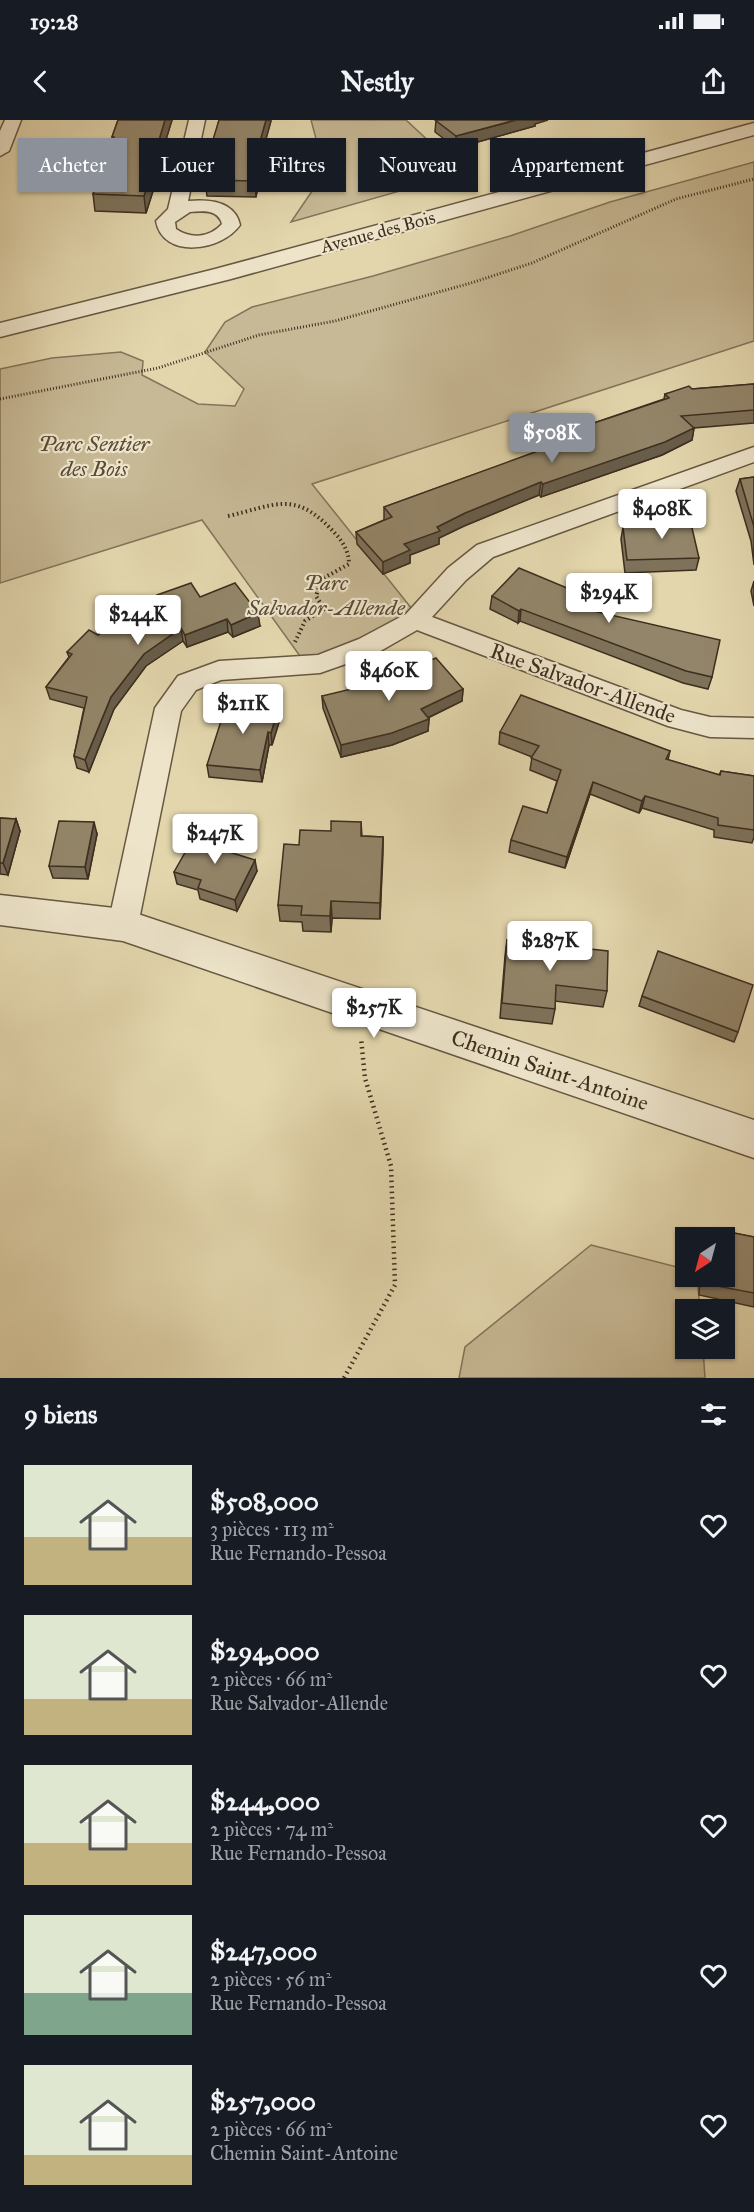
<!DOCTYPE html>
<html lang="fr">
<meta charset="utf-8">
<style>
:root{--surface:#171b24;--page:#242831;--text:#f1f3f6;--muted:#9ea1a6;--accent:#8c9099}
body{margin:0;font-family:"IM FELL Great Primer",serif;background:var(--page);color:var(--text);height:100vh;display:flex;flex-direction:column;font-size:22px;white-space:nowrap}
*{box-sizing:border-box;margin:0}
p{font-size:20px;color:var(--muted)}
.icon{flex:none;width:33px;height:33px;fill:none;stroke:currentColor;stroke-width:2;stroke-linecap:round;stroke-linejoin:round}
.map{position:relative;height:1258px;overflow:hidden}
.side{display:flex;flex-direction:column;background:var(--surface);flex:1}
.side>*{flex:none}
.banner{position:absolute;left:18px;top:18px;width:718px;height:54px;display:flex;gap:12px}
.needle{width:39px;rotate:216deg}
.fabs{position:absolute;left:675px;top:1107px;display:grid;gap:12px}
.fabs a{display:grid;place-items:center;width:60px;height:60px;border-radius:0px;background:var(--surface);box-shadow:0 2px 4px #0004;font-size:30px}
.price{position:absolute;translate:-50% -51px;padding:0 14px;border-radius:6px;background:#fff;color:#222;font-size:20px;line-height:39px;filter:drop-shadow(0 2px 3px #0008)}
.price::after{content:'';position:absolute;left:50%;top:36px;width:18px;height:14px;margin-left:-9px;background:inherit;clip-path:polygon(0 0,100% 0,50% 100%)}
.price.current{background:var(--accent);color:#fff}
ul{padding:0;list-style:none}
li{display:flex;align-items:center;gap:18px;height:150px;padding:0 24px}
li span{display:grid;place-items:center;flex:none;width:168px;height:120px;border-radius:0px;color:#555}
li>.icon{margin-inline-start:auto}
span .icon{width:72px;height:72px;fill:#fffc;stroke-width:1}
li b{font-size:26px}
h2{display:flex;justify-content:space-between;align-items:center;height:72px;padding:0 24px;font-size:26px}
.pill{padding:0 21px;border-radius:0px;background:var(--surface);box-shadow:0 2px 4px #0004;font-size:21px;line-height:54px}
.pill.current{background:var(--accent);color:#fff}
.status{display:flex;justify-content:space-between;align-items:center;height:42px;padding:0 30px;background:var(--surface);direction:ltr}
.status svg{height:16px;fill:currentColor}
header{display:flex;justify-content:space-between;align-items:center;height:78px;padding:0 24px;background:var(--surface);font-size:27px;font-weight:700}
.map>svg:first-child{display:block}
.green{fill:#c7b995;stroke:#82745a;stroke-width:1.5}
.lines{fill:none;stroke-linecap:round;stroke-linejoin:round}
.minor-casing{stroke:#665842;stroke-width:3}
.tertiary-casing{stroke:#665842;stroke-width:3}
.path-far2{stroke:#3d2e1f;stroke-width:3;stroke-dasharray:1 2;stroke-linecap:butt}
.path-far1{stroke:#3d2e1f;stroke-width:4;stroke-dasharray:1.5 3;stroke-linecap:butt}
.path{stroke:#3d2e1f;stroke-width:4.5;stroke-dasharray:1.5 4;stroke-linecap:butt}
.minor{fill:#ede4ca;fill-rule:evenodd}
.tertiary{fill:#ede4ca;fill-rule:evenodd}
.wall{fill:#7e725a;stroke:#3d2e1f;stroke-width:1.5}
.shaded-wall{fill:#675d4a;stroke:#3d2e1f;stroke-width:1.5}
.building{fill:#938569;stroke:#3d2e1f;stroke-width:1.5}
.labels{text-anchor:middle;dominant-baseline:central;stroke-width:4.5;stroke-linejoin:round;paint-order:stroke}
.far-street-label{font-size:18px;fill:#3d2e1f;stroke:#ede4ca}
.park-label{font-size:22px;font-style:italic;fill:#594a37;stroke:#ede4ca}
.street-label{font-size:22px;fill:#3d2e1f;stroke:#ede4ca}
</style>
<div class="status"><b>19:28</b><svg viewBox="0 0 49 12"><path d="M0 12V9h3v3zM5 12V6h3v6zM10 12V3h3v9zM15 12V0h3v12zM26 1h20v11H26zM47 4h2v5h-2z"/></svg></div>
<header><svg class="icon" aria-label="back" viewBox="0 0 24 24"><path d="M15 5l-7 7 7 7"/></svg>Nestly<svg class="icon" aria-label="share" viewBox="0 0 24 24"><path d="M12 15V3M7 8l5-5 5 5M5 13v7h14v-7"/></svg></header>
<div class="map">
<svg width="754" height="1258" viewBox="0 0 754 1258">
<rect width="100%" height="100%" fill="#e3d6ad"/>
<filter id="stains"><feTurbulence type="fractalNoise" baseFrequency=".00333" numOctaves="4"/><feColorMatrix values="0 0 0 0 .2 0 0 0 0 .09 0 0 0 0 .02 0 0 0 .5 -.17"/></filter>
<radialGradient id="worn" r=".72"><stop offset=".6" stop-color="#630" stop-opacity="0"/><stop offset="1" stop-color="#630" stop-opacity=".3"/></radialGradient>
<g class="green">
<polygon points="311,0 406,0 463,53 291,102 325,52"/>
<polygon points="754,42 754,221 312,364 416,494 305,543 202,400 0,463 0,249 52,238 121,232 143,241 142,255 198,284 235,286 244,269 205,232 225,202 252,187 373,156 510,116 610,82"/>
<polygon points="591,1125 685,1149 686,1156 697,1157 700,1189 686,1190 686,1228 703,1229 705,1258 459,1258 465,1227"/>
</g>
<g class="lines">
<defs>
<g id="minor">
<polygon points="5,0 21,0 9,31 0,36 0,11"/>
<path d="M 189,0 L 205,0 L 188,81 C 209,79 235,81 240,105 C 222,131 163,140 156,101 L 168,89 ZM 190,92 C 203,91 218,89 222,104 C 209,118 191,119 176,109 L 175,102 Z"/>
<polygon points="754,327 754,342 493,437 466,460 432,497 681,590 710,597 754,598 754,618 710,617 668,606 417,510 377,533 320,553 221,560 196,570 181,591 138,805 134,814 123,818 112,814 108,805 155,588 178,556 219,541 318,535 359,519 406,494 448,448 477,425"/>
</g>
<g id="tertiary">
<polygon points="754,3 754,15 231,159 0,217 0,203 215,149"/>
<polygon points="0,775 123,789 754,1000 754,1038 123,821 0,805"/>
</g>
</defs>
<use href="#minor" class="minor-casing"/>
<use href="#tertiary" class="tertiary-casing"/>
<polyline class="path-far2" points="0,279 158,248 259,215 335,201 471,163 532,143 676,79 754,59"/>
<g class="path-far1">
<path d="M 228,396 C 273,386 293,370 330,408 C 340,418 349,429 349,444 L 322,459 L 316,476 L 324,489 L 305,501 L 294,524"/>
<polyline points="324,489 348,496 372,493"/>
</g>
<polyline class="path" points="344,1258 395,1165 391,1046 365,958 361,918"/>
<use href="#minor" class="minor"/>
<use href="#tertiary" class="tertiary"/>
</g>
<g class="wall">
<polygon points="118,0 172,0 159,42 160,49 146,93 95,91 93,74 113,21 112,17"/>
<polygon points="219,0 271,0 259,44 260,55 256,77 207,76 205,60"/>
<polygon points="436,0 535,4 535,6 456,28 435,12"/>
<polygon points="754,264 754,303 694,308 692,320 662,335 541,377 539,375 464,406 439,418 439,424 410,435 410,443 383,454 357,424 356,412 384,400 384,387 575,318 576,309 664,279 665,274 692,269"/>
<polygon points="754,357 754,445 751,421 736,371 740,359"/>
<polygon points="659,395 699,438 696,450 625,453 621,419 623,407 656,407"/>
<polygon points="754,461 754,486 751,471"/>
<polygon points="492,476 589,490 712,557 708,569 683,563 520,501 518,503 490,489"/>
<polygon points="200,477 260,506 233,517 228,512 187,527 183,521 146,546 114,589 89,652 77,648 74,636 84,588 50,579 46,567 69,537 67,532 98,515"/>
<polygon points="463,569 462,581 428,598 429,599 428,611 392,625 341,637 323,588 322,576"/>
<polygon points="280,599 272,625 269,625 262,662 209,657 207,645"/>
<polygon points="500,612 670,631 668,640 719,655 721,651 754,656 754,717 752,723 714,717 714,710 642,688 639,693 590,674 565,748 509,732 511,720 547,693 557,661 530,650 532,637 499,624"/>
<polygon points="0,698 16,699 20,711 8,755 0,754"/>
<polygon points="361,702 362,716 383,717 380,799 332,798 331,812 303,811 302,802 280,801 278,785 331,711"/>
<polygon points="97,714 88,759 53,758 49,746"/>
<polygon points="232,718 234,730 232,733 257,751 237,791 200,779 198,770 177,764 174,752"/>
<polygon points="507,820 607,871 603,887 555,881 555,889 552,904 500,898 505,836"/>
<polygon points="642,876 738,912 734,922 639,886"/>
<polygon points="709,1108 754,1117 754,1187 699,1175 700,1156 724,1156 724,1118 703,1118"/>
</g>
<g class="shaded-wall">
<polygon points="165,0 172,0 159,42 160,49 146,93 144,76 155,33"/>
<polygon points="266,0 271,1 259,44 260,55 256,77 255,61 255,39"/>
<polygon points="516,0 548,0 535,4 535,6 456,28 456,16"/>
<polygon points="694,308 692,320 662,335 541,377 543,364"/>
<polygon points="541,362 539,375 464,406 439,418 439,424 410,435 410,443 383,454 383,442 404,424 465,393"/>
<polygon points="521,489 520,501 518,503 519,491"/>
<polygon points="258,493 260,506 233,517 231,505"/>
<polygon points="227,499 228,512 187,527 185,515"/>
<polygon points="181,508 183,521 146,546 114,589 89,652 85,640 111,577 144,534"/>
<polygon points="463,569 462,581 421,601 421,589"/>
<polygon points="279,586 280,599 272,625 271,613"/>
<polygon points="429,599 428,611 392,625 341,637 341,625"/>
<polygon points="268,612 269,625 262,662 260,650"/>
<polygon points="593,662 590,674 565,748 567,737"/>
<polygon points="645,676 642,688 639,693 642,681"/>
<polygon points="16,699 20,711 8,755 3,743"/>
<polygon points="94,702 97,714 88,759 85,747"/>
<polygon points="383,717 383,734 380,799 380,783"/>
<polygon points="232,718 234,730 228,742 226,731"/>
<polygon points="255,740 257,751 237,791 235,780"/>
<polygon points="331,781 332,798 331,812 330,796"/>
</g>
<g class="building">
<polygon points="118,0 165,0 155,33 158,33 144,76 93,74 114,17 112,17"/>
<polygon points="219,0 266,0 255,39 259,39 255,61 205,60 212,23"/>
<polygon points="435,0 516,0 456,16"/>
<polygon points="754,264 754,290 681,296 694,308 665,322 543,364 541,362 465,393 437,407 440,411 404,424 410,430 383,442 356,412 392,397 384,387 582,315 576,309 669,278 665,274 689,266 692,269"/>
<polygon points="754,357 754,407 740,359"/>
<polygon points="659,395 689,395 699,438 627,440 623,407 661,407"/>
<polygon points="519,448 591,478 589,490 720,520 712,557 686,551 521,489 519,491 492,476"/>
<polygon points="191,463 200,477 235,463 258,493 231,505 227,499 185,515 181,508 144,534 111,577 85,640 74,636 87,577 46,567 72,534 67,532 89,510 98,515 157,475"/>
<polygon points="436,538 463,569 421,589 429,599 392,613 341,625 322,576 364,566"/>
<polygon points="521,575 670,631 666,639 720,655 721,651 754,656 754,710 718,705 718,698 645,676 642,681 593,662 567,737 511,720 523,686 547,693 561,650 531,638 539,626 500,612"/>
<polygon points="228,579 279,586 271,613 268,612 260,650 207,645"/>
<polygon points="0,698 16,699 3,743 0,743"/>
<polygon points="59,701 94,702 85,747 49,746"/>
<polygon points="331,701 361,702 361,716 383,717 380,783 331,781 330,796 301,795 302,786 278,785 284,724 299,725 300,710 331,711"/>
<polygon points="199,708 232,718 226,731 255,740 235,780 198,768 201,760 174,752"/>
<polygon points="507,820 608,831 607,871 556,865 555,889 502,883"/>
<polygon points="658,831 753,865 738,912 642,876"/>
<polygon points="709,1108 754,1117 754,1173 706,1164 706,1156 724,1156 724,1118 708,1118"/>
</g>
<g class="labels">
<g class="far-street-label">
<text transform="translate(378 112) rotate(-15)">Avenue des Bois</text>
</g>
<g class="park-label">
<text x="94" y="323">Parc Sentier<tspan x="94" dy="25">des Bois</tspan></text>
<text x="326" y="462">Parc<tspan x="326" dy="25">Salvador-Allende</tspan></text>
</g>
<g class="street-label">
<text transform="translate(583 563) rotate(20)">Rue Salvador-Allende</text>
<text transform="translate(550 950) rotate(19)">Chemin Saint-Antoine</text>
</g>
</g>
<rect width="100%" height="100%" filter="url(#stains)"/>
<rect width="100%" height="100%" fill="url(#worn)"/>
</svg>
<div class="fabs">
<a><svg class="needle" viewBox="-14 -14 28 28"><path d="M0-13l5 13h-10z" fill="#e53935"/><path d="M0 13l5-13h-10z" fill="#9ea1a6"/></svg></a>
<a><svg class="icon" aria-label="layers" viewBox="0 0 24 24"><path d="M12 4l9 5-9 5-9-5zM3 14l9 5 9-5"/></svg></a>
</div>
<b class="price current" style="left:552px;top:344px">$508K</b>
<b class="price" style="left:662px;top:420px">$408K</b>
<b class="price" style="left:609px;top:504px">$294K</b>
<b class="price" style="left:138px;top:526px">$244K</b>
<b class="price" style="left:389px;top:582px">$460K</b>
<b class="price" style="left:243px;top:615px">$211K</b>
<b class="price" style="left:215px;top:745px">$247K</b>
<b class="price" style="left:550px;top:852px">$287K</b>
<b class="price" style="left:374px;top:919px">$257K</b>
<div class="banner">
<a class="pill current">Acheter</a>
<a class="pill">Louer</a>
<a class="pill">Filtres</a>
<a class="pill">Nouveau</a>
<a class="pill">Appartement</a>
</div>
</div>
<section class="side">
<h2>9 biens<svg class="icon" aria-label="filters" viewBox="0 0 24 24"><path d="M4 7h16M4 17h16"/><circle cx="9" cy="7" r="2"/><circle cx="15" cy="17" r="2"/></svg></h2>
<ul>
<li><span style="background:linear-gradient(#dfe7d0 60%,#c2b280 0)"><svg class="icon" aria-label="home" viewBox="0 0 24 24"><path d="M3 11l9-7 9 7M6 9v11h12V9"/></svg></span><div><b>$508,000</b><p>3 pièces · 113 m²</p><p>Rue Fernando-Pessoa</p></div><svg class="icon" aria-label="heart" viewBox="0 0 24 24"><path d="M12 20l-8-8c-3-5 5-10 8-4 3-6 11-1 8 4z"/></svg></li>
<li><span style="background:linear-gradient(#dfe7d0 70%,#c2b280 0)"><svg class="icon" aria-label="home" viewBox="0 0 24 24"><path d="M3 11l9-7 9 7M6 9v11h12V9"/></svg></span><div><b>$294,000</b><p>2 pièces · 66 m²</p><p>Rue Salvador-Allende</p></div><svg class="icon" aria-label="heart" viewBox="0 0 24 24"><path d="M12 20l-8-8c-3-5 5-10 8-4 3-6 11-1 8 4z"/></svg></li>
<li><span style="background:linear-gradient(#dfe7d0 65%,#c2b280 0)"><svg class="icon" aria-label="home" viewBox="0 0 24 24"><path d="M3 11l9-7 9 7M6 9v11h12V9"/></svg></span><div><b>$244,000</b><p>2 pièces · 74 m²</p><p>Rue Fernando-Pessoa</p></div><svg class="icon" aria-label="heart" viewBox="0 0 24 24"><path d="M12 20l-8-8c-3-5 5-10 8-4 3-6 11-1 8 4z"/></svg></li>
<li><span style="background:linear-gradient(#dfe7d0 65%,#7fa58c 0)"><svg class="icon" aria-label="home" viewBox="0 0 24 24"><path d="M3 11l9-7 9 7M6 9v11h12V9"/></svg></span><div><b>$247,000</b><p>2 pièces · 56 m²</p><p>Rue Fernando-Pessoa</p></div><svg class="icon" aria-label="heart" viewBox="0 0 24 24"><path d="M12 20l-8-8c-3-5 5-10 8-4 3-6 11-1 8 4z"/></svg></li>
<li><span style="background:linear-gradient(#dfe7d0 75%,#c2b280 0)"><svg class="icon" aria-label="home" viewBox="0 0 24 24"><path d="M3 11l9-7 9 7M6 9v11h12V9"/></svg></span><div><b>$257,000</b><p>2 pièces · 66 m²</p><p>Chemin Saint-Antoine</p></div><svg class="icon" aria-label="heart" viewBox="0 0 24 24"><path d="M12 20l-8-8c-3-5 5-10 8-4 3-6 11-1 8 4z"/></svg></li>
</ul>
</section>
